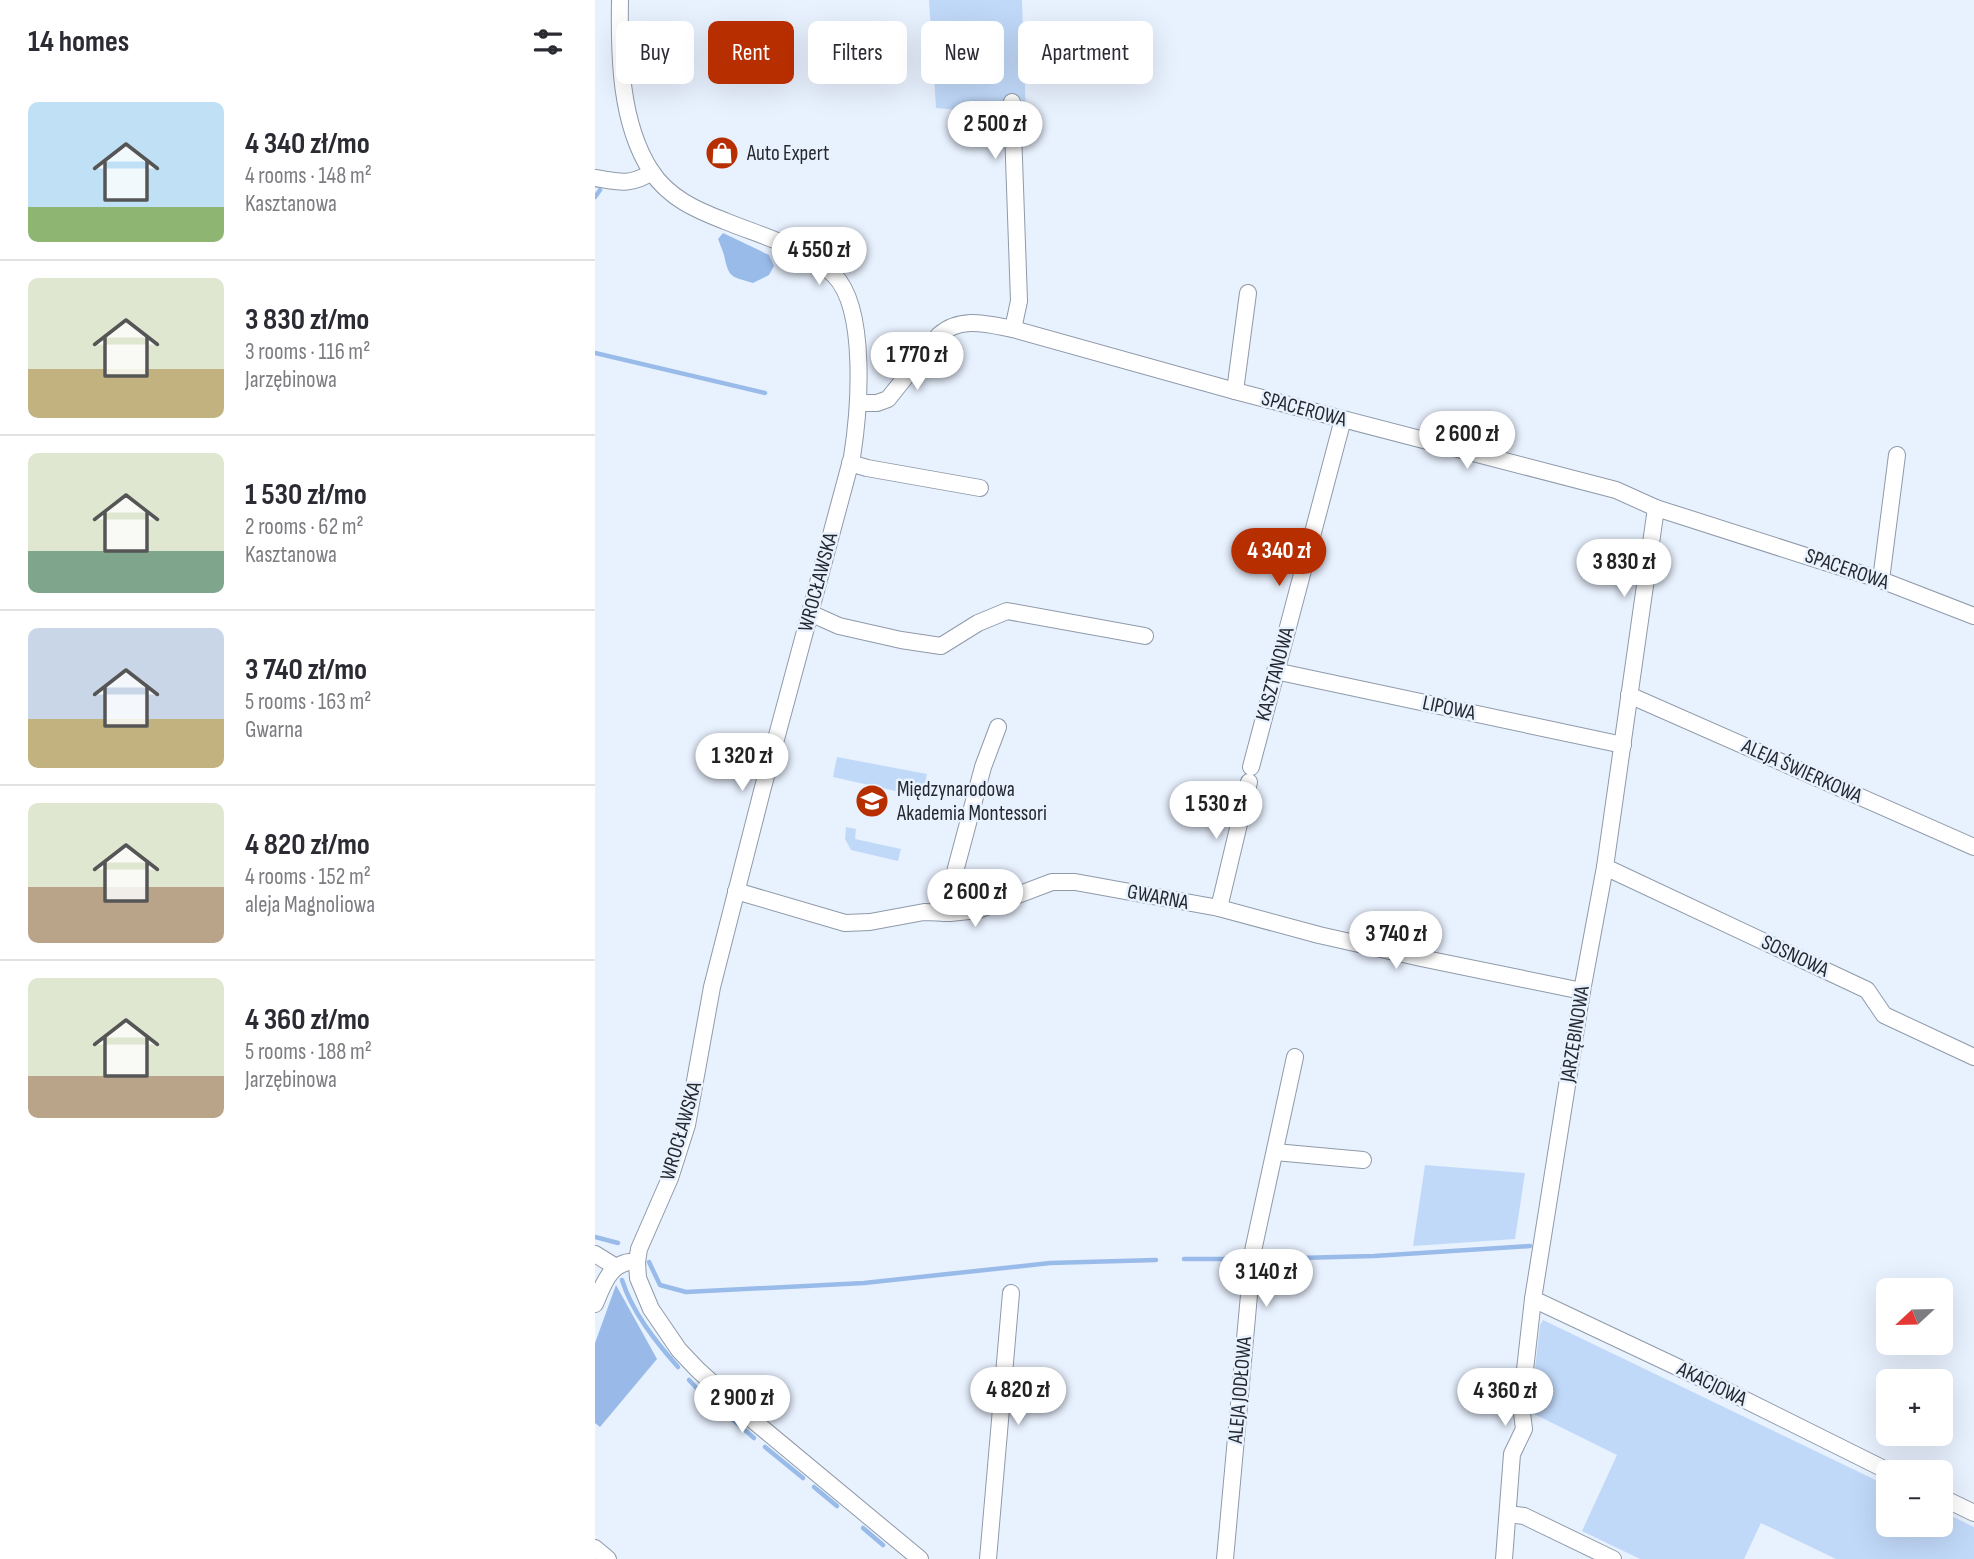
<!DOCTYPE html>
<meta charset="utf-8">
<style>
:root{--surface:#fff;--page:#f7f7f7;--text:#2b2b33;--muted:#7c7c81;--line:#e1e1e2;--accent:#b72e00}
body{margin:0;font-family:"Sofia Sans Condensed",sans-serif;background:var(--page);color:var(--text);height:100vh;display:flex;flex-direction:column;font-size:26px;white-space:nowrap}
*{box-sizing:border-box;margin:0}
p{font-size:23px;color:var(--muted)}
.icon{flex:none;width:38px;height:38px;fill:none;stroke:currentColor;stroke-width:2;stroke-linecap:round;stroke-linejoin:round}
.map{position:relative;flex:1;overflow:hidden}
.drawer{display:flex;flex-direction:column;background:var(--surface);width:595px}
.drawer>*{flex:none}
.hud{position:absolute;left:21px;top:21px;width:665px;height:63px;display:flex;gap:14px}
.needle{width:46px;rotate:248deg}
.tools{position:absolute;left:1281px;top:1278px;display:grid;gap:14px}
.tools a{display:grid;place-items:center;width:77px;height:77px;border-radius:10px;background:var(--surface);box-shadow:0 7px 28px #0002;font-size:35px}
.price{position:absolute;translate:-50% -60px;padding:0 16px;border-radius:24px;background:#fff;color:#222;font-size:23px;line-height:46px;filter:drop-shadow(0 2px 4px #0008)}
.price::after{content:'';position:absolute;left:50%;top:42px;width:21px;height:16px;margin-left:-10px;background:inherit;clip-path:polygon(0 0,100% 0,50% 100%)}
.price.active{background:var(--accent);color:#fff}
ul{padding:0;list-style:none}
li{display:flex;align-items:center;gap:21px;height:175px;padding:0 28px}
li+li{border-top:2px solid var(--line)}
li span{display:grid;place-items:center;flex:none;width:196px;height:140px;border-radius:10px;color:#555}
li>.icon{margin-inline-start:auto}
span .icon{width:84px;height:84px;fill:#fffc;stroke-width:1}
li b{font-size:30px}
h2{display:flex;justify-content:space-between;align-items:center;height:84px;padding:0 28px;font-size:30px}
.chip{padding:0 24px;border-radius:10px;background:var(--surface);box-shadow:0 7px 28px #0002;font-size:24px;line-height:63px}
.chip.active{background:var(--accent);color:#fff}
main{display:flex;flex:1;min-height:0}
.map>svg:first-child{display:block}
.green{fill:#c1d9f9}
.forest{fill:#99bae8}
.water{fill:#99bbe9}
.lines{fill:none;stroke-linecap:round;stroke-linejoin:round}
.stream{stroke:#99bbe9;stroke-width:4.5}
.minor-casing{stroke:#8f9aa9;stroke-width:18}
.minor{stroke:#fff;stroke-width:16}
.labels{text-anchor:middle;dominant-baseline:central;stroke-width:5;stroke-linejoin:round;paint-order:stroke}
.poi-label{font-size:21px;fill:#25292f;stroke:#e8f1fe;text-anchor:start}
.street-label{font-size:21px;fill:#25292f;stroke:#e8f1fe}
</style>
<main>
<section class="drawer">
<h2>14 homes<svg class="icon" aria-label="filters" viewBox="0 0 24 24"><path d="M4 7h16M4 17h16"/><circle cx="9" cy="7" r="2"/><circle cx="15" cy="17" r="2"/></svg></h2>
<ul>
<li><span style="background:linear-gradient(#bfe0f5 75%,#8fb573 0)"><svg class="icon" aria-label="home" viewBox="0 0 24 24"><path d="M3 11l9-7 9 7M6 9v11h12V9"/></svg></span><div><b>4 340 zł/mo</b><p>4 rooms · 148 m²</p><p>Kasztanowa</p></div></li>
<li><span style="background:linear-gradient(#dfe7d0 65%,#c2b280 0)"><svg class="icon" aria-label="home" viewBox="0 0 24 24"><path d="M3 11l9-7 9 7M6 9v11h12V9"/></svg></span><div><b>3 830 zł/mo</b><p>3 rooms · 116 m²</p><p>Jarzębinowa</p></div></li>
<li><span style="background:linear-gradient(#dfe7d0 70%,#7fa58c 0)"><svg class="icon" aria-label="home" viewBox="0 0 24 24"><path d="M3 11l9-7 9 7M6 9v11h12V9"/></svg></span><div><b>1 530 zł/mo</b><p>2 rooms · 62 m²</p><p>Kasztanowa</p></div></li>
<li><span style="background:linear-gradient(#c9d6e8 65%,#c2b280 0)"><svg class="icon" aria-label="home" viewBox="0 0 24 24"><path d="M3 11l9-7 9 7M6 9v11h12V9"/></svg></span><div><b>3 740 zł/mo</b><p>5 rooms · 163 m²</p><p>Gwarna</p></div></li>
<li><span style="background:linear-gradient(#dfe7d0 60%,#b9a48a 0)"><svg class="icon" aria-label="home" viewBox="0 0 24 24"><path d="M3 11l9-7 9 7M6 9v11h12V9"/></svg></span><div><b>4 820 zł/mo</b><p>4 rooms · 152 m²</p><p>aleja Magnoliowa</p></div></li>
<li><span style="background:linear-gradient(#dfe7d0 70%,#b9a48a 0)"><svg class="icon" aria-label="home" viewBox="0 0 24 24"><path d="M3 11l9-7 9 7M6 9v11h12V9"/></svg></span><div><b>4 360 zł/mo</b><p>5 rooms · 188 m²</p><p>Jarzębinowa</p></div></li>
</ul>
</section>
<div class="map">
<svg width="1379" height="1559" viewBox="0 0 1379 1559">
<rect width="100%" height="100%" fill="#e8f1fe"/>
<g class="green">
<polygon points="334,0 427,0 431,116 341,108"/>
<polygon points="242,757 332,774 327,797 238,777"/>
<polygon points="251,827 261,829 260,839 306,849 303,861 256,850 250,839"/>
<polygon points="830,1165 930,1173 920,1239 818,1246"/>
<polygon points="948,1320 1293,1486 1293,1524 1346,1524 1346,1511 1379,1527 1379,1559 1241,1559 1166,1523 1149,1559 1045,1559 987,1531 1022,1455 935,1412 945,1325"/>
</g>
<polygon class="forest" points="21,1285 62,1359 5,1427 0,1423 0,1343"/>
<path class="water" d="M 128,233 L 174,255 L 179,266 L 174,275 L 158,283 C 135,276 134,278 129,255 C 127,249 125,244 123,239 Z"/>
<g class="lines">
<g class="stream">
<polyline points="0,197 5,190"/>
<polyline points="0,353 170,393"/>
<polyline points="0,1237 23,1243"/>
<polyline points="589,1259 653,1259"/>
<polyline points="663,1259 779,1256 935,1246"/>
<polyline points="54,1262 65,1285 91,1292 269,1283 455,1263 561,1260"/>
<path d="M 27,1280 C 37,1312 61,1342 83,1367"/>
<polyline points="94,1380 110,1397"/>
<polyline points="122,1406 159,1438"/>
<polyline points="170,1447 208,1478"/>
<polyline points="219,1487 242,1506"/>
<polyline points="268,1528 288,1545"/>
</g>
<defs>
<g id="minor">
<path d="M 25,0 C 24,56 25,123 56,171 C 74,198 101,210 130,221 C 166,236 211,247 239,275 C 273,309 264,413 257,457 L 167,791 L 117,987 L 92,1125 L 75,1178 L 44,1249 L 42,1262 L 43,1278 L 56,1309 L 84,1350 L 103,1370 L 160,1422 L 325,1559"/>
<polyline points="417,102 424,301 418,329"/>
<path d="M 0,178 C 24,182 35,186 57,172"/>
<polyline points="640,391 653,293"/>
<path d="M 264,403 L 282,403 L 293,399 L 344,335 C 366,316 392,324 418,329 L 640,391 L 1021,490 L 1061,508 L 1286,580 L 1379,616"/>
<polyline points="255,463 272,468 385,488"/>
<polyline points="1286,580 1302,455"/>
<polyline points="215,613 244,626 306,640 346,646 383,623 412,611 550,636"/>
<polyline points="680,671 1028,745"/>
<polyline points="1034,695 1379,847"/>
<polyline points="656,767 748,419"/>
<polyline points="1010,867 1272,990 1289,1015 1379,1057"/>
<polyline points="141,891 250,923 275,922 329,912 355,913 383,910 457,882 480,882 624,908 724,935 826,958 987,991"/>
<polyline points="624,908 654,782"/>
<polyline points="349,913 388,767 403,727"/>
<polyline points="680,1152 768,1160"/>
<polyline points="0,1254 21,1267"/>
<polyline points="938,1299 1112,1381 1295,1472"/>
<path d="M 0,1304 C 8,1285 16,1259 42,1262"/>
<polyline points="1346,1497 1379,1513"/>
<polyline points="913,1514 929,1516 1018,1559"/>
<polyline points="0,1548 13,1559"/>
<polyline points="393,1559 416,1293"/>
<polyline points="630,1559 658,1251 700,1057"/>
<polyline points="909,1559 917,1454 929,1429 926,1405 938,1299 987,991 1010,867 1061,508"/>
</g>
</defs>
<use href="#minor" class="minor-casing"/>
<use href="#minor" class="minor"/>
</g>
<defs>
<symbol id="shop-disc" viewBox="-11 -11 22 22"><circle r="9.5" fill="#b72e00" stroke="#e8f1fe"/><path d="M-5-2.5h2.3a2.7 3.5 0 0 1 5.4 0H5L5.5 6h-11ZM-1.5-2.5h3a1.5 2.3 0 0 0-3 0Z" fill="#fff"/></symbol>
<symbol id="school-disc" viewBox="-11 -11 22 22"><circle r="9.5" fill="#b72e00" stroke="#e8f1fe"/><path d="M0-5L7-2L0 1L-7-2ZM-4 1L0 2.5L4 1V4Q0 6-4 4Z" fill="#fff"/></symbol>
</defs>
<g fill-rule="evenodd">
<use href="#shop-disc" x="108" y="134" width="38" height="38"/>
<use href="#school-disc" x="258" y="782" width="38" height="38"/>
</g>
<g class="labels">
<g class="poi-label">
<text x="152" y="153">Auto Expert</text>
<text x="302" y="789">Międzynarodowa<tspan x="302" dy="24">Akademia Montessori</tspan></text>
</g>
<g class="street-label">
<text transform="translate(709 409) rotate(15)">SPACEROWA</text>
<text transform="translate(1252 569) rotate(19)">SPACEROWA</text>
<text transform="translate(223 582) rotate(-75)">WROCŁAWSKA</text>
<text transform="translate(680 674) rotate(-75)">KASZTANOWA</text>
<text transform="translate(854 708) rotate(12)">LIPOWA</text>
<text transform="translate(1207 771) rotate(24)">ALEJA ŚWIERKOWA</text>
<text transform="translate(563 897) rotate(11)">GWARNA</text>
<text transform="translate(1200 956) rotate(25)">SOSNOWA</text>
<text transform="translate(980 1034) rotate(-81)">JARZĘBINOWA</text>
<text transform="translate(86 1131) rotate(-74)">WROCŁAWSKA</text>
<text transform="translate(1117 1384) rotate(26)">AKACJOWA</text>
<text transform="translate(645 1390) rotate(-85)">ALEJA JODŁOWA</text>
</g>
</g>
</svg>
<div class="tools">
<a><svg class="needle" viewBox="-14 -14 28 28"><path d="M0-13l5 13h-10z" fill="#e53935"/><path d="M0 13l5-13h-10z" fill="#7c7c81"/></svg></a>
<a>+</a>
<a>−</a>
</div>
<b class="price" style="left:400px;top:161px">2 500 zł</b>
<b class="price" style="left:224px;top:287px">4 550 zł</b>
<b class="price" style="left:322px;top:392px">1 770 zł</b>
<b class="price" style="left:872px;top:471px">2 600 zł</b>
<b class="price active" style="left:684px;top:588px">4 340 zł</b>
<b class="price" style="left:1029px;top:599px">3 830 zł</b>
<b class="price" style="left:147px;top:793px">1 320 zł</b>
<b class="price" style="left:621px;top:841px">1 530 zł</b>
<b class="price" style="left:380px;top:929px">2 600 zł</b>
<b class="price" style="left:801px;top:971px">3 740 zł</b>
<b class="price" style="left:671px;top:1309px">3 140 zł</b>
<b class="price" style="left:423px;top:1427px">4 820 zł</b>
<b class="price" style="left:910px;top:1428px">4 360 zł</b>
<b class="price" style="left:147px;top:1435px">2 900 zł</b>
<div class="hud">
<a class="chip">Buy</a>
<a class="chip active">Rent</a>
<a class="chip">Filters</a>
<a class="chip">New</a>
<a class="chip">Apartment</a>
</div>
</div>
</main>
